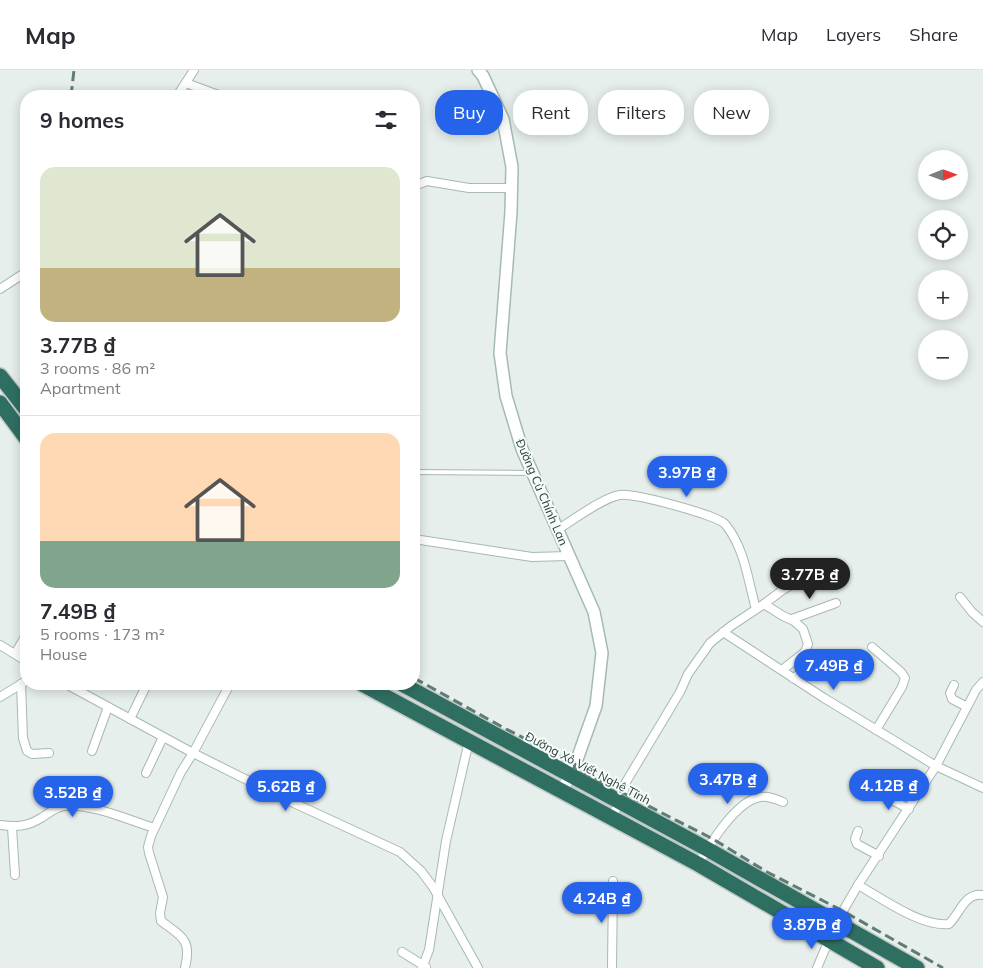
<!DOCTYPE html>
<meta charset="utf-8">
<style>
:root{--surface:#fff;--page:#f2f2f3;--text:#2b2b33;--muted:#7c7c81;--line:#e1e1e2;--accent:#2563eb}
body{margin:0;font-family:Mulish,sans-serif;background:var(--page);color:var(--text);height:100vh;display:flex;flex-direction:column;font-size:19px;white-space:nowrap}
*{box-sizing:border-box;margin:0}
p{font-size:16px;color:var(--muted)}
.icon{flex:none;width:28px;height:28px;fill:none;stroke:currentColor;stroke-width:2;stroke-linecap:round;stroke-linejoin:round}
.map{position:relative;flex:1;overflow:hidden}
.details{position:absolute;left:20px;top:20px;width:400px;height:600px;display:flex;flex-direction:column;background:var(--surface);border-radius:20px;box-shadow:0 2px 12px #0003}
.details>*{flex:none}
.banner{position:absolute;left:435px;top:20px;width:472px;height:45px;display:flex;gap:10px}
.needle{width:32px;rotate:89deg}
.buttons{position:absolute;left:918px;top:80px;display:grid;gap:10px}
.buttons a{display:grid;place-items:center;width:50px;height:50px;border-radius:50%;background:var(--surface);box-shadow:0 2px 12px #0003;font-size:25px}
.price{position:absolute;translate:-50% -42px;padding:0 11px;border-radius:18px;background:var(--accent);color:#fff;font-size:16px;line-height:32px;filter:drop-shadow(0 1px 2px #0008)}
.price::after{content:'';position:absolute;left:50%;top:30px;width:15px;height:11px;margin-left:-8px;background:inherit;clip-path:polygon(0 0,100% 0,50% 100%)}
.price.selected{background:#222;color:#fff}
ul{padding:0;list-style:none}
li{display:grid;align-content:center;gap:10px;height:265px;padding:0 20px}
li+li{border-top:1px solid var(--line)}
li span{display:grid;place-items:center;height:155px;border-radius:15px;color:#555}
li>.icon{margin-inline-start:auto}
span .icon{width:90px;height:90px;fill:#fffc;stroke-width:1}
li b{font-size:21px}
h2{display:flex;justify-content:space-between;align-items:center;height:60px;padding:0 20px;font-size:21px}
.pill{padding:0 18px;border-radius:20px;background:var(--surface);box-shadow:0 2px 12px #0003;font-size:18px;line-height:45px}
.pill.selected{background:var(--accent);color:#fff}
header{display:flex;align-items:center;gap:30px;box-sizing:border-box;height:70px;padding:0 25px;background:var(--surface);border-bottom:1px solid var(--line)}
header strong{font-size:24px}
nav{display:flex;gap:28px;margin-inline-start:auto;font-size:18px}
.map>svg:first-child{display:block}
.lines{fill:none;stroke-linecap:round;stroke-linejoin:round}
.lane-casing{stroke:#a8b8b2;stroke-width:6}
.street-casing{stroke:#a8b8b2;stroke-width:10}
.secondary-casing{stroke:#a4bbb3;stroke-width:14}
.highway-casing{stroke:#c2cac8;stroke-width:18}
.lane{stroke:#fff;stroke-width:4}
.street{stroke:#fff;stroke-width:8}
.secondary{stroke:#fff;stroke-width:11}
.highway{stroke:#2f6f62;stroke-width:15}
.rail{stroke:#5f7d75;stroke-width:3;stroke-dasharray:10 5;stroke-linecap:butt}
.labels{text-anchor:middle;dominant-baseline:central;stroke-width:4;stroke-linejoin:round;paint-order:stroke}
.street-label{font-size:12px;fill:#24423a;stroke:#f7fbf9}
</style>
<header>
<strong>Map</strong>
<nav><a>Map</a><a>Layers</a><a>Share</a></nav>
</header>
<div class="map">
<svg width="983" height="898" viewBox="0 0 983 898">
<rect width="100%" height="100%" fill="#e6efeb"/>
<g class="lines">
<defs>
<polyline id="lane" points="414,402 531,403"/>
<g id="street">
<polyline points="186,13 221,26"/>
<polyline points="177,26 194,0"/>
<polyline points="414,116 427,111 469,118 512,118"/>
<polyline points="0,219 26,202"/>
<path d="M 557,460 C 573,450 604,427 620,425 C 634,423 717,445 725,454 C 745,478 748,511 756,539"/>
<polyline points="414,469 532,487 569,486"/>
<polyline points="960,527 972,542 983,552"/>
<polyline points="764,534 783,546 794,551 803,559 808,574 805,582 782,600"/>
<polyline points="792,549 836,533"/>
<polyline points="723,562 824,628 936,696 983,718"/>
<polyline points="0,575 26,591"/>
<polyline points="872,577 901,602 905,608 902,617 876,660"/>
<polyline points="15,584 26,565"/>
<polyline points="793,608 831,586"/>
<polyline points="21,614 23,668 27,681 32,684 49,683"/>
<polyline points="66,614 193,683 283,728 400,782 421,801 433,817 478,898"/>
<polyline points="954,615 950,623 952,629 967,637"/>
<polyline points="0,627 26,611"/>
<polyline points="130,649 147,614"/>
<polyline points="92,681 108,637"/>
<polyline points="146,703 163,667"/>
<polyline points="879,723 909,739"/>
<polyline points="612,747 623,724 626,712 680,622 688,604 710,573 731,556 764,534 784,519 834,493"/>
<path d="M 0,755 C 15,757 27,757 41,748 C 48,744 55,737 64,736 C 92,733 128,750 154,758"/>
<polyline points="12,757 15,805"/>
<polyline points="858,761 855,769 857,774 879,786"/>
<path d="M 698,794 C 710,774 736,731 760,727 C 769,726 776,729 783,732"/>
<path d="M 858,815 C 883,829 921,857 949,854 C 960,843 965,822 983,825"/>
<polyline points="402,882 426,897"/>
<path d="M 185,898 C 192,869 182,867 161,851 L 160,843 L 163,827 L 149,783 L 148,777 L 151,766 L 181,702 L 193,683 L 230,614"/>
<polyline points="422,898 429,880 446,771 469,671"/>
<polyline points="612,898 613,811"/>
<polyline points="817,898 836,853 858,815 936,696 976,620 983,612"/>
</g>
<polyline id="secondary" points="478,0 483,6 503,49 512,97 511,142 500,283 506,326 522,379 594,542 602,583 596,636 574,698 562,720"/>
<g id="highway">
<polyline points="0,306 26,339"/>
<polyline points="0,333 26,368"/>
<polyline points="362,614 698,794 877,898"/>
<polyline points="402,614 707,779 917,898"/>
</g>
</defs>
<use href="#lane" class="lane-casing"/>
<use href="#street" class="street-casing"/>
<use href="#secondary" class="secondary-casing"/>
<use href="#highway" class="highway-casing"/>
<use href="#lane" class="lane"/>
<use href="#street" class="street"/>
<use href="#secondary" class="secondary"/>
<use href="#highway" class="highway"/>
<g class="rail">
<polyline points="71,26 74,0"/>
<polyline points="414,608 506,659 575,694 574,698 713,769 767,802 843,841 943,898"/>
</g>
</g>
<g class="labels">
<g class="street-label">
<text transform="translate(542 422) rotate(67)">Đường Cù Chính Lan</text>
<text transform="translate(588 698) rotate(28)">Đường Xô Viết Nghệ Tĩnh</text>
</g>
</g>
</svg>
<div class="buttons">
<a><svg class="needle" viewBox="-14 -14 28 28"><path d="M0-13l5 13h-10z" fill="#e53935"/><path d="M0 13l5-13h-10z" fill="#7c7c81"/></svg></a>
<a><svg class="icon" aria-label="locate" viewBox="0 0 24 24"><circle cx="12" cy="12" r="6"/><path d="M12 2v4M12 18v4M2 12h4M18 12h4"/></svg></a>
<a>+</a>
<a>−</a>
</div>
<b class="price" style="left:687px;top:428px">3.97B ₫</b>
<b class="price selected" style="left:810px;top:530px">3.77B ₫</b>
<b class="price" style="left:834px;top:621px">7.49B ₫</b>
<b class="price" style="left:728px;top:735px">3.47B ₫</b>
<b class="price" style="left:889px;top:741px">4.12B ₫</b>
<b class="price" style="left:286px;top:742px">5.62B ₫</b>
<b class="price" style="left:73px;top:748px">3.52B ₫</b>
<b class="price" style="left:602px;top:854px">4.24B ₫</b>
<b class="price" style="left:812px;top:880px">3.87B ₫</b>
<div class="banner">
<a class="pill selected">Buy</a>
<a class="pill">Rent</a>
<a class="pill">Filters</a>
<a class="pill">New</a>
</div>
<section class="details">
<h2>9 homes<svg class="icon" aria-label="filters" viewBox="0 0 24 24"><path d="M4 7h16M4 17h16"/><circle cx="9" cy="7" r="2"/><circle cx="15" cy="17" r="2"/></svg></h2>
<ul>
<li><span style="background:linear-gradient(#dfe7d0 65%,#c2b280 0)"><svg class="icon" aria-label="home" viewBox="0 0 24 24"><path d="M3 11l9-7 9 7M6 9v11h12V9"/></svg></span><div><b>3.77B ₫</b><p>3 rooms · 86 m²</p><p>Apartment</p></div></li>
<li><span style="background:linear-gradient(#ffd9b3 70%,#7fa58c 0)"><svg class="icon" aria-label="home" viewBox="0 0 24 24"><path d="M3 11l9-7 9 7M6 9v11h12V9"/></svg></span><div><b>7.49B ₫</b><p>5 rooms · 173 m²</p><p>House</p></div></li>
</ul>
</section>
</div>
